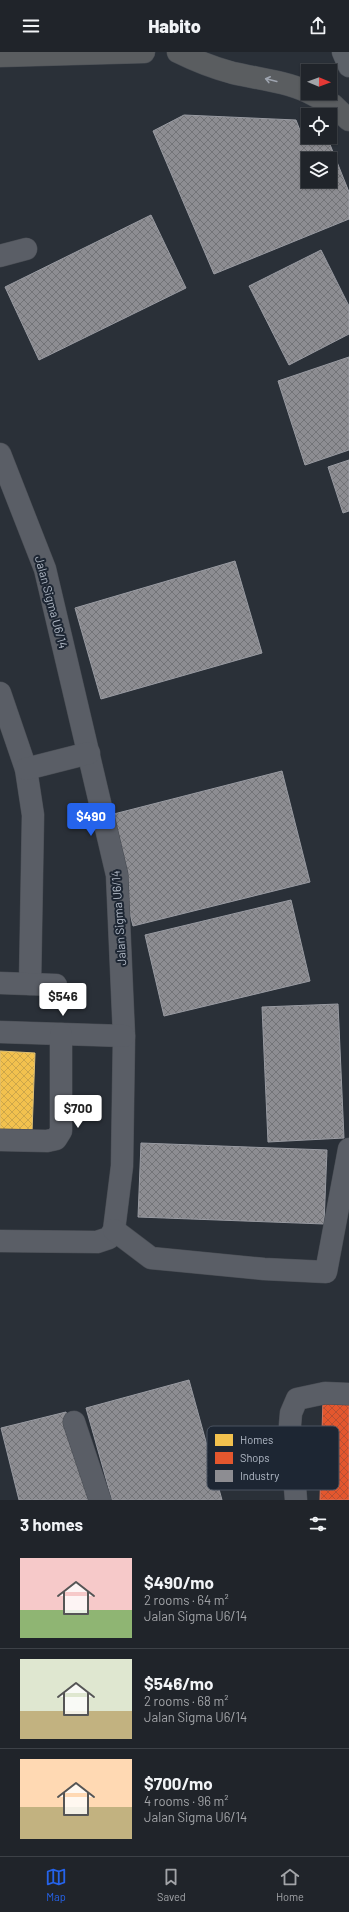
<!DOCTYPE html>
<meta charset="utf-8">
<style>
:root{--surface:#20242a;--page:#2d3036;--text:#f1f3f6;--muted:#a2a4a8;--line:#3d4147;--accent:#2563eb}
body{margin:0;font-family:Barlow,sans-serif;background:var(--page);color:var(--text);height:100vh;display:flex;flex-direction:column;font-size:15px;white-space:nowrap}
*{box-sizing:border-box;margin:0}
p{font-size:13px;color:var(--muted)}
.icon{flex:none;width:22px;height:22px;fill:none;stroke:currentColor;stroke-width:2;stroke-linecap:round;stroke-linejoin:round}
.map{position:relative;height:1448px;overflow:hidden}
.panel{display:flex;flex-direction:column;background:var(--surface);flex:1}
.panel>*{flex:none}
.needle{width:26px;rotate:91deg}
.buttons{position:absolute;left:301px;top:12px;display:grid;gap:8px}
.buttons a{display:grid;place-items:center;width:36px;height:36px;border-radius:0px;background:var(--surface);box-shadow:0 1px 3px #0004,0 0 0 1px var(--line);font-size:20px}
.price{position:absolute;translate:-50% -34px;padding:0 9px;border-radius:4px;background:#fff;color:#222;font-size:13px;line-height:26px;filter:drop-shadow(0 1px 2px #0008)}
.price::after{content:'';position:absolute;left:50%;top:24px;width:12px;height:9px;margin-left:-6px;background:inherit;clip-path:polygon(0 0,100% 0,50% 100%)}
.price.active{background:var(--accent);color:#fff}
ul{padding:0;list-style:none}
li{display:flex;align-items:center;gap:12px;height:100px;padding:0 20px}
li+li{border-top:1px solid var(--line)}
li span{display:grid;place-items:center;flex:none;width:112px;height:80px;border-radius:0px;color:#555}
li>.icon{margin-inline-start:auto}
span .icon{width:48px;height:48px;fill:#fffc;stroke-width:1}
li b{font-size:17px}
h2{display:flex;justify-content:space-between;align-items:center;height:48px;padding:0 20px;font-size:17px}
header{display:flex;justify-content:space-between;align-items:center;height:52px;padding:0 20px;background:var(--surface);font-size:18px;font-weight:800}
.dock{display:flex;justify-content:space-around;align-items:center;height:56px;border-top:1px solid var(--line);background:var(--surface);font-size:11px;color:var(--muted)}
.dock a{display:grid;justify-items:center;gap:2px}
.dock .active{color:var(--accent)}
.map>svg:first-child{display:block}
.homes{fill:url(#homes-cross-hatch);stroke:#dfc073}
.shops{fill:url(#shops-cross-hatch);stroke:#d6755c}
.industry{fill:url(#industry-cross-hatch);stroke:#999ba2;fill-rule:evenodd}
.lines{fill:none;stroke-linecap:round;stroke-linejoin:round}
.minor-casing{stroke:#484c53;stroke-width:23}
.major-casing{stroke:#484c55;stroke-width:23}
.highway-casing{stroke:#474c53;stroke-width:23}
.minor{stroke:#5a5e66;stroke-width:22}
.major{stroke:#5c6168;stroke-width:22}
.highway{stroke:#5a5d60;stroke-width:22}
.oneway{stroke:#9ea4af}
.labels{text-anchor:middle;dominant-baseline:central;stroke-width:4;stroke-linejoin:round;paint-order:stroke}
.street-label{font-size:12px;fill:#b4bcc9;stroke:#1d2633}
.key{fill:#1d2633;stroke:#4a5360;stroke-width:1}
.key-label{font-size:11px;fill:#b4bcc9}
</style>
<header><svg class="icon" aria-label="menu" viewBox="0 0 24 24"><path d="M4 6h16M4 12h16M4 18h16"/></svg>Habito<svg class="icon" aria-label="share" viewBox="0 0 24 24"><path d="M12 15V3M7 8l5-5 5 5M5 13v7h14v-7"/></svg></header>
<div class="map">
<svg width="349" height="1448" viewBox="0 0 349 1448">
<defs>
<pattern id="homes-cross-hatch" width="8" height="8" patternUnits="userSpaceOnUse"><rect width="8" height="8" fill="#f2c14e"/><path d="M0 0l8 8M0 8l8-8" fill="none" stroke="#cca64a"/></pattern>
<pattern id="shops-cross-hatch" width="8" height="8" patternUnits="userSpaceOnUse"><rect width="8" height="8" fill="#e4572e"/><path d="M0 0l8 8M0 8l8-8" fill="none" stroke="#b84f32"/></pattern>
<pattern id="industry-cross-hatch" width="8" height="8" patternUnits="userSpaceOnUse"><rect width="8" height="8" fill="#8d8d92"/><path d="M0 0l8 8M0 8l8-8" fill="none" stroke="#737478"/></pattern>
</defs>
<rect width="100%" height="100%" fill="#2a3038"/>
<polygon class="homes" points="0,999 35,1001 32,1080 0,1079"/>
<polygon class="shops" points="323,1346 349,1347 349,1448 320,1448"/>
<g class="industry">
<path d="M 184,63 L 296,68 L 306,94 L 327,85 L 349,140 L 349,167 L 214,222 L 153,79 ZM 308,107 L 330,107 L 330,129 L 308,129 Z"/>
<polygon points="151,163 186,236 39,308 5,235"/>
<polygon points="321,198 349,254 349,282 289,313 249,234"/>
<polygon points="349,305 349,398 305,413 278,329"/>
<polygon points="349,408 349,459 343,461 328,415"/>
<polygon points="235,509 262,601 101,647 75,556"/>
<polygon points="282,719 310,830 133,874 106,764"/>
<polygon points="291,848 310,929 164,964 145,883"/>
<polygon points="338,952 344,1086 268,1090 262,955"/>
<polygon points="141,1091 327,1098 324,1172 138,1165"/>
<polygon points="189,1328 222,1448 112,1448 86,1356"/>
<polygon points="66,1360 88,1448 19,1448 1,1376"/>
</g>
<g class="lines">
<defs>
<g id="minor">
<polyline points="0,204 26,197"/>
<polyline points="0,402 45,517 117,823 124,984 122,1114 114,1178 109,1186 97,1190 0,1189"/>
<polyline points="0,641 26,717 33,763 30,932"/>
<polyline points="26,717 89,701"/>
<polyline points="0,931 56,933"/>
<polyline points="0,980 124,984"/>
<polyline points="0,1088 47,1089 56,1087 61,1079 61,982"/>
<polyline points="114,1178 151,1206 264,1217 326,1220 349,1097"/>
<polyline points="74,1370 100,1448"/>
<polyline points="296,1448 290,1373 291,1361 297,1347 325,1341 349,1342"/>
</g>
<polyline id="major" points="343,0 349,14"/>
<g id="highway">
<path d="M 178,0 C 196,9 214,16 233,21 C 259,27 284,29 308,40"/>
<polyline points="0,4 144,0"/>
<polyline points="310,41 333,53 349,68"/>
</g>
</defs>
<use href="#minor" class="minor-casing"/>
<use href="#major" class="major-casing"/>
<use href="#highway" class="highway-casing"/>
<use href="#minor" class="minor"/>
<use href="#major" class="major"/>
<use href="#highway" class="highway"/>
</g>
<defs><path id="oneway-shaft" d="M-6 0H5M1.5-3L5.5 0L1.5 3" fill="none" stroke-width="1.6" stroke-linecap="round" stroke-linejoin="round"/></defs>
<use class="oneway" href="#oneway-shaft" transform="translate(271 28) rotate(-166)"/>
<g class="labels">
<g class="street-label">
<text transform="translate(52 550) rotate(75)">Jalan Sigma U6/14</text>
<text transform="translate(118 866) rotate(-94)">Jalan Sigma U6/14</text>
</g>
</g>
<rect x="207" y="1374" width="132" height="64" rx="6" class="key"/>
<rect x="215" y="1382" width="18" height="12" fill="#f2c14e"/>
<rect x="215" y="1400" width="18" height="12" fill="#e4572e"/>
<rect x="215" y="1418" width="18" height="12" fill="#8d8d92"/>
<g class="key-label">
<text x="240" y="1392">Homes</text>
<text x="240" y="1410">Shops</text>
<text x="240" y="1428">Industry</text>
</g>
</svg>
<div class="buttons">
<a><svg class="needle" viewBox="-14 -14 28 28"><path d="M0-13l5 13h-10z" fill="#e53935"/><path d="M0 13l5-13h-10z" fill="#a2a4a8"/></svg></a>
<a><svg class="icon" aria-label="locate" viewBox="0 0 24 24"><circle cx="12" cy="12" r="6"/><path d="M12 2v4M12 18v4M2 12h4M18 12h4"/></svg></a>
<a><svg class="icon" aria-label="layers" viewBox="0 0 24 24"><path d="M12 4l9 5-9 5-9-5zM3 14l9 5 9-5"/></svg></a>
</div>
<b class="price active" style="left:91px;top:785px">$490</b>
<b class="price" style="left:63px;top:965px">$546</b>
<b class="price" style="left:78px;top:1077px">$700</b>
</div>
<section class="panel">
<h2>3 homes<svg class="icon" aria-label="filters" viewBox="0 0 24 24"><path d="M4 7h16M4 17h16"/><circle cx="9" cy="7" r="2"/><circle cx="15" cy="17" r="2"/></svg></h2>
<ul>
<li><span style="background:linear-gradient(#f6c9c9 65%,#8fb573 0)"><svg class="icon" aria-label="home" viewBox="0 0 24 24"><path d="M3 11l9-7 9 7M6 9v11h12V9"/></svg></span><div><b>$490/mo</b><p>2 rooms · 64 m²</p><p>Jalan Sigma U6/14</p></div></li>
<li><span style="background:linear-gradient(#dfe7d0 65%,#c2b280 0)"><svg class="icon" aria-label="home" viewBox="0 0 24 24"><path d="M3 11l9-7 9 7M6 9v11h12V9"/></svg></span><div><b>$546/mo</b><p>2 rooms · 68 m²</p><p>Jalan Sigma U6/14</p></div></li>
<li><span style="background:linear-gradient(#ffd9b3 60%,#c2b280 0)"><svg class="icon" aria-label="home" viewBox="0 0 24 24"><path d="M3 11l9-7 9 7M6 9v11h12V9"/></svg></span><div><b>$700/mo</b><p>4 rooms · 96 m²</p><p>Jalan Sigma U6/14</p></div></li>
</ul>
</section>
<nav class="dock">
<a class="active"><svg class="icon" aria-label="map" viewBox="0 0 24 24"><path d="M3 6l6-2 6 2 6-2v14l-6 2-6-2-6 2zM9 4v14M15 6v14"/></svg>Map</a>
<a><svg class="icon" aria-label="saved" viewBox="0 0 24 24"><path d="M7 4h10v16l-5-4-5 4z"/></svg>Saved</a>
<a><svg class="icon" aria-label="home" viewBox="0 0 24 24"><path d="M3 11l9-7 9 7M6 9v11h12V9"/></svg>Home</a>
</nav>
